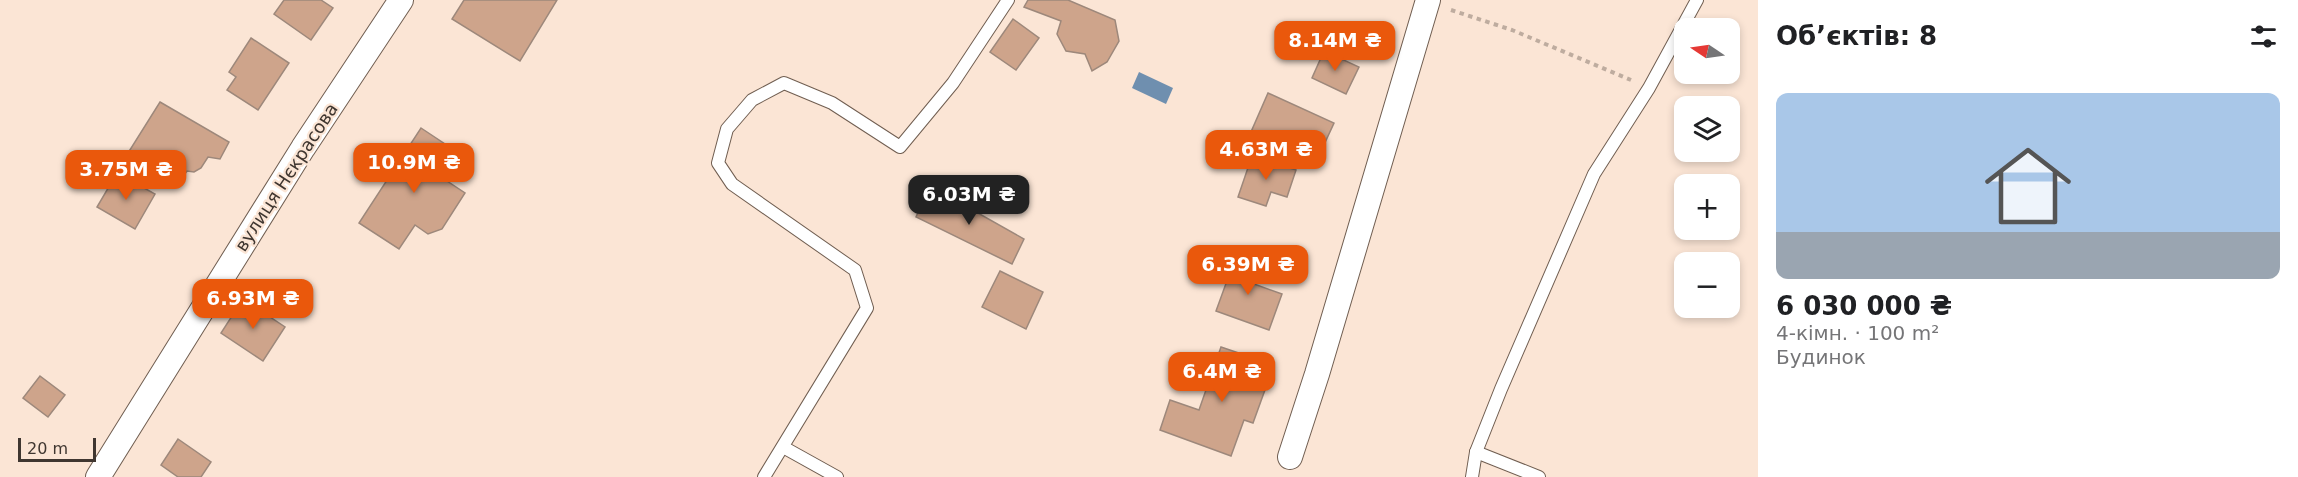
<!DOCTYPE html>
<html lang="uk">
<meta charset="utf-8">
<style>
:root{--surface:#fff;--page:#f2f2f2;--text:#202124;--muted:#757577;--line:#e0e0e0;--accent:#ea580c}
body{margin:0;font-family:"DejaVu Sans",sans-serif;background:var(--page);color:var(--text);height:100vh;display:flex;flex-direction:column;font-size:22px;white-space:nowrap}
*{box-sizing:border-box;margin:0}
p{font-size:20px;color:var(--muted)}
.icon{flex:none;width:33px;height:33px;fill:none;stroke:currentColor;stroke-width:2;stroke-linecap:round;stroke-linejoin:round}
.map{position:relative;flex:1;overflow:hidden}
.side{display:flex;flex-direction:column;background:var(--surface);width:540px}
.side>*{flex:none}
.needle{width:39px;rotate:283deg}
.fabs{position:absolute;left:1674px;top:18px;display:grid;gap:12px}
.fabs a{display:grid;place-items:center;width:66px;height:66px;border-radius:12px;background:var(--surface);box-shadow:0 3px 9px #0003;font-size:30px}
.scale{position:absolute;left:18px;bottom:15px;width:78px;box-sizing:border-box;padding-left:6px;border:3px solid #3f3630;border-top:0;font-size:16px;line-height:21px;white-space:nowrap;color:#3f3630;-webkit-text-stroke:4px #fbe5d5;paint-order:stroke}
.price{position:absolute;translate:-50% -51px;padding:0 14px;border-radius:12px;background:var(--accent);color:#fff;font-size:20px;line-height:39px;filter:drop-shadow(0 2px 3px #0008)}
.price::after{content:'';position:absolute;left:50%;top:36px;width:18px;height:14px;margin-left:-9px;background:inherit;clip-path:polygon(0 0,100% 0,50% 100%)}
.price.current{background:#222;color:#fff}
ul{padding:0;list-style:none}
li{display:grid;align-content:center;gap:12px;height:318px;padding:0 18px}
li+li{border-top:2px solid var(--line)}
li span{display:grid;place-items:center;height:186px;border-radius:12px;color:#555}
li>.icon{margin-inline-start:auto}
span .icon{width:108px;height:108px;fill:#fffc;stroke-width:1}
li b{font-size:26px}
h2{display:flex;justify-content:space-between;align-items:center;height:72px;padding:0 18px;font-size:26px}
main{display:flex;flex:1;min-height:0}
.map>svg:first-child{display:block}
.water{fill:#6f8faf}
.building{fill:#cea48b;stroke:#9d887b;stroke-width:1.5}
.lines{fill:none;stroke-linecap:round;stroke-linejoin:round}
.service-casing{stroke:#705e51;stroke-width:14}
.minor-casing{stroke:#705e51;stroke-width:26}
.path{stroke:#beac9f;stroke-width:4;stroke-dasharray:4.5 4.5;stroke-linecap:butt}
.service{stroke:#fff;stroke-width:12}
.minor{stroke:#fff;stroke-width:24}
.labels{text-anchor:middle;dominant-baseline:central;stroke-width:4.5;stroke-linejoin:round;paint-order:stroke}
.street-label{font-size:18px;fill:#3f3630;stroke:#fbe5d5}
</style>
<main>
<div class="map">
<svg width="1758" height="477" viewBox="0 0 1758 477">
<rect width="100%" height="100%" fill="#fbe5d5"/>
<polygon class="water" points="1139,72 1173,88 1166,104 1132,88"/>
<g class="building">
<polygon points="284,0 321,0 333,8 311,40 274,14"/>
<polygon points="464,0 557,0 520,61 452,19"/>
<polygon points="1028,0 1068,0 1115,20 1119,41 1107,62 1092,71 1085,54 1066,51 1057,34 1061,21 1024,7"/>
<polygon points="1013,19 1039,38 1016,70 990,52"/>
<polygon points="251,38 289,63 258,110 227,90 236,77 229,72"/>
<polygon points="1324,51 1359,67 1346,94 1312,78"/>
<polygon points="1268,93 1334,123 1316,162 1251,132"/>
<polygon points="160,102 229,142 220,159 208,157 201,168 194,172 187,171 178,183 128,153"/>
<polygon points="421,128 451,148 435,173 465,193 442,229 428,234 415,225 399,249 359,223"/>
<polygon points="1252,156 1296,170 1287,197 1271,192 1266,206 1238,197"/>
<polygon points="117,173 155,194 135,229 97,207"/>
<polygon points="930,186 1024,239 1012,264 916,217"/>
<polygon points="1236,256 1261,265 1254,284 1282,294 1269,330 1216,311"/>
<polygon points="1000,271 1043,292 1026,329 982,307"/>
<polygon points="243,299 285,327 263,361 221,333"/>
<polygon points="1221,347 1274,365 1253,423 1244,420 1231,456 1160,430 1170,400 1199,410"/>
<polygon points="40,376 65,395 48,417 23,398"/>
<polygon points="178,439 211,462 201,477 178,477 161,465"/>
</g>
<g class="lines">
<defs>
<g id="service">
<polyline points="783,447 837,477"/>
<polyline points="1476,452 1539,477"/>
<polyline points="764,477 867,308 855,270 732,184 718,163 727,129 752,100 784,83 832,103 900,147 953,83 1008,0"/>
<polyline points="1472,477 1476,452 1501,389 1594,174 1649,88 1697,0"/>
</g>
<g id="minor">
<polyline points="1290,457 1317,374 1428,0"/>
<polyline points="98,477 303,148 401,0"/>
</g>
</defs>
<use href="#service" class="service-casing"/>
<use href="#minor" class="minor-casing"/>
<polyline class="path" points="1451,10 1512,30 1631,80"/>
<use href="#service" class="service"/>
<use href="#minor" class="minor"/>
</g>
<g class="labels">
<g class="street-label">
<text transform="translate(286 177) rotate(-57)">вулиця Нєкрасова</text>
</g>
</g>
</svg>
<div class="fabs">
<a><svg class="needle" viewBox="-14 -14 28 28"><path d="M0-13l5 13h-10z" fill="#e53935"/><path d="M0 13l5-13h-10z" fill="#757577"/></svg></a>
<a><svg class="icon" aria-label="layers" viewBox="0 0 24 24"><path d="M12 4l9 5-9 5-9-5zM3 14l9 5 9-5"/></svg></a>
<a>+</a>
<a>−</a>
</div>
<div class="scale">20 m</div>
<b class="price" style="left:1335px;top:72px">8.14M ₴</b>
<b class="price" style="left:1266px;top:181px">4.63M ₴</b>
<b class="price" style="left:414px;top:194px">10.9M ₴</b>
<b class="price" style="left:126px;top:201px">3.75M ₴</b>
<b class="price current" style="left:969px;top:226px">6.03M ₴</b>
<b class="price" style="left:1248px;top:296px">6.39M ₴</b>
<b class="price" style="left:253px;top:330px">6.93M ₴</b>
<b class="price" style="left:1222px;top:403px">6.4M ₴</b>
</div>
<section class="side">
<h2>Об’єктів: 8<svg class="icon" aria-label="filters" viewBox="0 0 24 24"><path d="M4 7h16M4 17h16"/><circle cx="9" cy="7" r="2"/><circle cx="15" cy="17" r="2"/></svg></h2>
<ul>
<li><span style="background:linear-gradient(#a9c7e8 75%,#9aa5b1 0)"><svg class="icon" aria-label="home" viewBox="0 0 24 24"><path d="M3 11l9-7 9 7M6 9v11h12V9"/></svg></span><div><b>6 030 000 ₴</b><p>4-кімн. · 100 m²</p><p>Будинок</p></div></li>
</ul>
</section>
</main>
